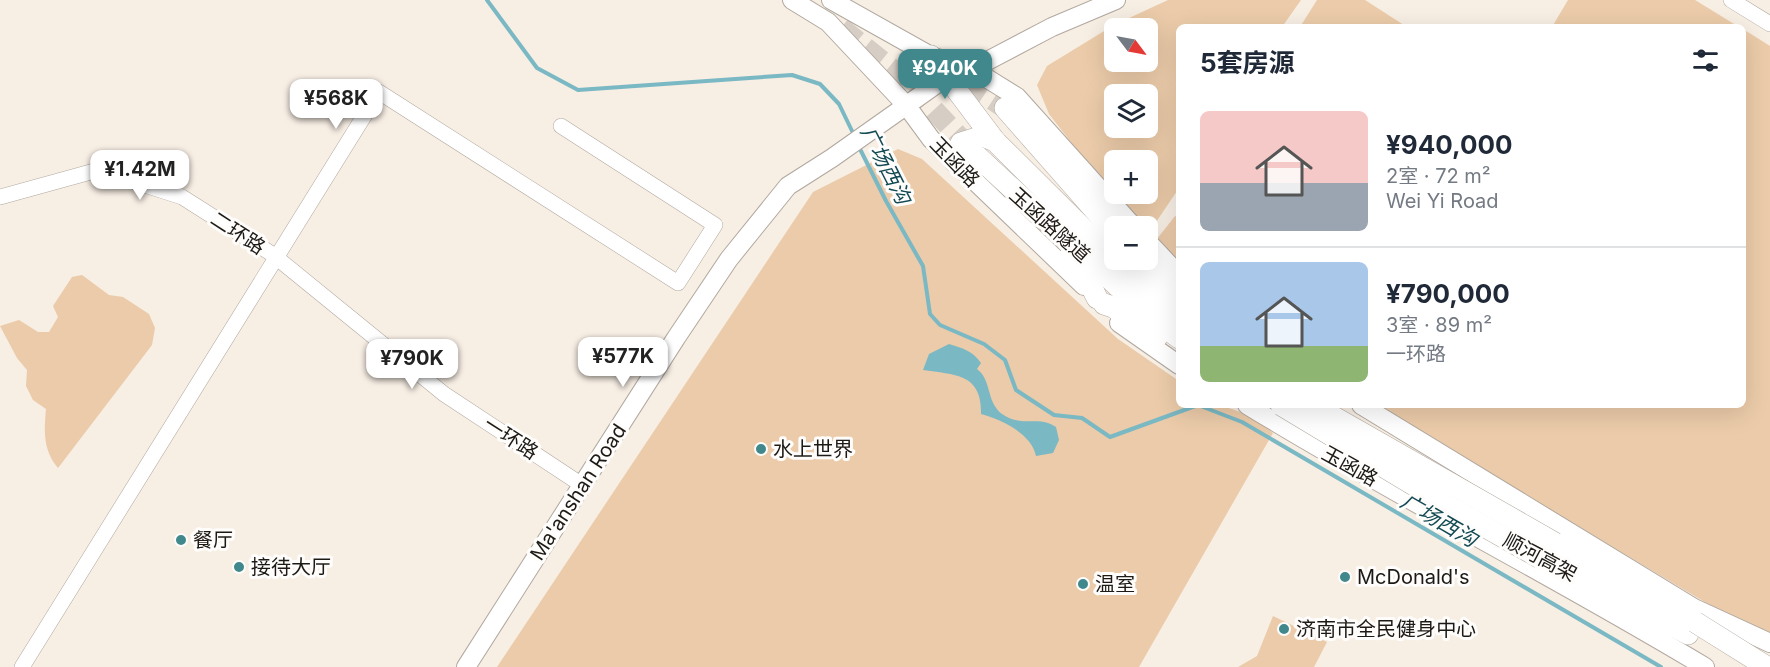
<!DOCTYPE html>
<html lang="zh">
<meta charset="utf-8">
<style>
:root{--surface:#fff;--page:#f2f2f3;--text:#1f2937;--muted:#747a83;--line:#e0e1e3;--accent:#40888c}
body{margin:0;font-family:Inter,"Noto Sans SC",sans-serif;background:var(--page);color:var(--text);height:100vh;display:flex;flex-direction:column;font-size:22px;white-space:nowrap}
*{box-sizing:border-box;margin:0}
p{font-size:20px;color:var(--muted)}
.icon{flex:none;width:33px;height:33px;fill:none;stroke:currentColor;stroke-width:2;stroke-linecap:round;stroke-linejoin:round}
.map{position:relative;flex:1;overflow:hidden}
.sheet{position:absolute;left:1176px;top:24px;width:570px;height:384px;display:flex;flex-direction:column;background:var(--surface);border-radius:9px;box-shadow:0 6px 24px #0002}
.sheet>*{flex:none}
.needle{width:39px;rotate:122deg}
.tools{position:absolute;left:1104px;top:18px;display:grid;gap:12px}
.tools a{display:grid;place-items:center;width:54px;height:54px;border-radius:9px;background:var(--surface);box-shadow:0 6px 24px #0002;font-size:30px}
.price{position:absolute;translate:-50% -51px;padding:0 14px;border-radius:12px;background:#fff;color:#222;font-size:20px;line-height:39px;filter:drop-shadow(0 2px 3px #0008)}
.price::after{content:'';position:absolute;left:50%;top:36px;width:18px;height:14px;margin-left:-9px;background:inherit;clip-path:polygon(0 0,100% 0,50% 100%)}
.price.selected{background:var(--accent);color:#fff}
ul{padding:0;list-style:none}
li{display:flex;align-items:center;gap:18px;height:150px;padding:0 24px}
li+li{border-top:2px solid var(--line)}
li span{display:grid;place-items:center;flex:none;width:168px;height:120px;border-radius:9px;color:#555}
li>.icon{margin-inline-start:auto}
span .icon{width:72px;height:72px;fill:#fffc;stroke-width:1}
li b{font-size:26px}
h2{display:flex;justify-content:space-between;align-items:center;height:72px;padding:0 24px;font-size:26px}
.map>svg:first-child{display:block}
.green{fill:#ebcba9;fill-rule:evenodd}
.water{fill:#7ab8c4}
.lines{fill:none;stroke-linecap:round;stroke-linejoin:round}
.stream{stroke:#7ab8c4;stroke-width:4}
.highway-tunnel{stroke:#d6cec5;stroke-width:21;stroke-dasharray:21 10;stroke-linecap:butt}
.minor-casing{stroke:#b1a89f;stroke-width:16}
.major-casing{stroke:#b1a89f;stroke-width:20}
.highway-casing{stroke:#b1a89f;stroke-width:22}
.minor{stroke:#fff;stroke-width:15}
.major{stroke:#fff;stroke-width:18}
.highway{stroke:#fff;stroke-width:21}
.highway-bridge-casing{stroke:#b1a89f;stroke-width:22;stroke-linecap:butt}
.highway-bridge{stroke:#fff;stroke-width:21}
.poi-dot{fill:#40888c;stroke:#fefdfb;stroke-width:2}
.labels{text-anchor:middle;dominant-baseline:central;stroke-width:6;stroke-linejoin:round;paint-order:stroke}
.street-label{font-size:20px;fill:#1d1a16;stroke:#fefdfb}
.poi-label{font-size:20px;fill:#1d1a16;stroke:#fefdfb;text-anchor:start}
.water-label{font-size:21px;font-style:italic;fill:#124953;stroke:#fefdfb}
</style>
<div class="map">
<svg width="1770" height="667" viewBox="0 0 1770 667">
<rect width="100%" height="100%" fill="#f7eee4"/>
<g class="green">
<path d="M 1168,0 L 1301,0 L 1282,27 L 1179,27 L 1179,188 L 1148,234 L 1148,226 L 1136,226 L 1049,114 L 1037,85 L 1047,66 L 1114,25 ZM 1114,28 L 1148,28 L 1148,62 L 1114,62 ZM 1114,94 L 1148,94 L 1148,128 L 1114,128 ZM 1114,160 L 1148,160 L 1148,194 L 1114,194 Z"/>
<polygon points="1317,0 1365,0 1407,27 1300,27"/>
<polygon points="1568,0 1695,0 1739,27 1552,27"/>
<polygon points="1743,29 1770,46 1770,641 1375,405 1743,405"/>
<path d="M 898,149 L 922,159 L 1118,339 L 1179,381 L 1179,405 C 1227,405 1233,404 1273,433 L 1139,667 L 497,667 L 813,192 Z"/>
<polygon points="1175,216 1179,218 1179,264 1153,244"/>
<path d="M 82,275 L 109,295 L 123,297 L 149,314 L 155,328 L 152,345 L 58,468 C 43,450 44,431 46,409 L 33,400 L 26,386 L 27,370 L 17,358 L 0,326 L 19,320 L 38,332 L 49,332 L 58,317 L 53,306 L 72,277 Z"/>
<polygon points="1273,616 1327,642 1314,667 1238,667 1257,656"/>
</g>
<path class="water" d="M 949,344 C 962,348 973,351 981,363 L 977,369 C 992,380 986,402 1002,414 C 1022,428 1039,415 1056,427 L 1059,440 L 1053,453 L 1036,456 C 1032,434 1001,419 981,414 C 982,373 955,375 923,370 L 929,354 Z"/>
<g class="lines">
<g class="stream">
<polyline points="487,0 537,68 578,90 792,75 820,84 839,104 854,135"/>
<polyline points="858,145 886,201 923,266 930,314 940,325 984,344 1005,360 1016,390 1054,415 1082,418 1110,437 1198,405"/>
<polyline points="1198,405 1242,422 1661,667"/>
</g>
<g class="highway-tunnel">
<polyline points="841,28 908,82 975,154"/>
<polyline points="941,66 1005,108"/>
</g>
<defs>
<g id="minor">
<polyline points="1731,0 1770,24"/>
<polyline points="0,197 98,170 182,197 272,254 444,394 582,485"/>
<polyline points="22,667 379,92 678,283 715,225 561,126"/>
</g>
<g id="major">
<polyline points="792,0 828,22 906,105 931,139 1084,286"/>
<polyline points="831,0 931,56 972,69 1017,97 1133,226"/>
<polyline points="1148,242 1179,275"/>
<polyline points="1119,323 1179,365"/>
<path d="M 1247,405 C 1397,497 1554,576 1705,667"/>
<polyline points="1361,405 1694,608 1770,643"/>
<polyline points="466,667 676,338 729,259 788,186 832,158 948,76 972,69 1052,27 1116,0"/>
</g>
<g id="highway">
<polyline points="931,56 995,141 1140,285 1179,318"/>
<polyline points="1005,108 1114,232"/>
<polyline points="977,156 1152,318 1179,338"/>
<polyline points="955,162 961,143 983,136 995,141"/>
<polyline points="1069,257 1086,276 1097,298"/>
<polyline points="1139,260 1179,299"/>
<polyline points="1104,304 1113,307 1157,337"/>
<polyline points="1555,543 1692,621"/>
<polyline points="1540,558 1688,634"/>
</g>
</defs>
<use href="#minor" class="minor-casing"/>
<use href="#major" class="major-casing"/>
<use href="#highway" class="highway-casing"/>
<use href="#minor" class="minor"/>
<use href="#major" class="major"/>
<use href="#highway" class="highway"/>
<defs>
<g id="highway-bridge">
<polyline points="1281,405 1452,508 1540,558"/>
<polyline points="1313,405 1555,543"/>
<polyline points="1695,622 1767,667"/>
</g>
</defs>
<use href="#highway-bridge" class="highway-bridge-casing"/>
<use href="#highway-bridge" class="highway-bridge"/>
</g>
<g class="poi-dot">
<circle cx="761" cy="449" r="6"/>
<circle cx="181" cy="540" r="6"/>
<circle cx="239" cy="567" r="6"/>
<circle cx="1345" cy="577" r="6"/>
<circle cx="1083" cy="584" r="6"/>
<circle cx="1284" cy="629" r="6"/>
</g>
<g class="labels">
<g class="street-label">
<text transform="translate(955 162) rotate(46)">玉函路</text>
<text transform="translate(1050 225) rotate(42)">玉函路隧道</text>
<text transform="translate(238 233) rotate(33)">二环路</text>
<text transform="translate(511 438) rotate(33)">一环路</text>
<text transform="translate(1350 466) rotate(29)">玉函路</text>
<text transform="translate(578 492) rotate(-57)">Ma'anshan Road</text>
<text transform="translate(1540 557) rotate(28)">顺河高架</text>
</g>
<g class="poi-label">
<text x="773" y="449">水上世界</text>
<text x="193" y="540">餐厅</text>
<text x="251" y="567">接待大厅</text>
<text x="1357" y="577">McDonald's</text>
<text x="1095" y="584">温室</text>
<text x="1296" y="629">济南市全民健身中心</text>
</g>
<g class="water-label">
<text transform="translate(886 165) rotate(63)">广场西沟</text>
<text transform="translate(1439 520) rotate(30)">广场西沟</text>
</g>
</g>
</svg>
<div class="tools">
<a><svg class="needle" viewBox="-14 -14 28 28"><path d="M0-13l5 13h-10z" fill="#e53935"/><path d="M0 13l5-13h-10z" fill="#747a83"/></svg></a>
<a><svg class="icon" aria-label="layers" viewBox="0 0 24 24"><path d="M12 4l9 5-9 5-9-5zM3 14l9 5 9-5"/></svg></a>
<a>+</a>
<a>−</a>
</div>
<b class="price selected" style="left:945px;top:100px">¥940K</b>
<b class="price" style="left:336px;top:130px">¥568K</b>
<b class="price" style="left:140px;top:201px">¥1.42M</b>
<b class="price" style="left:623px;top:388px">¥577K</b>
<b class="price" style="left:412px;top:390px">¥790K</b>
<section class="sheet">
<h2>5套房源<svg class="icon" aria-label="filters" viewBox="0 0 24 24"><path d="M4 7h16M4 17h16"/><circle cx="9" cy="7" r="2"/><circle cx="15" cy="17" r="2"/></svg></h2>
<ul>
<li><span style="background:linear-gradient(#f6c9c9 60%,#9aa5b1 0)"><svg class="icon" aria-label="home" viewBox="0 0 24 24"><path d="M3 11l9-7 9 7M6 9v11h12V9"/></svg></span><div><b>¥940,000</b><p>2室 · 72 m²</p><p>Wei Yi Road</p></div></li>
<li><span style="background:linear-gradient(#a9c7e8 70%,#8fb573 0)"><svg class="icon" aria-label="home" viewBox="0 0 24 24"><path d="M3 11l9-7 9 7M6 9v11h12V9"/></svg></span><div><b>¥790,000</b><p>3室 · 89 m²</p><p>一环路</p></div></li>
</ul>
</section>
</div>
